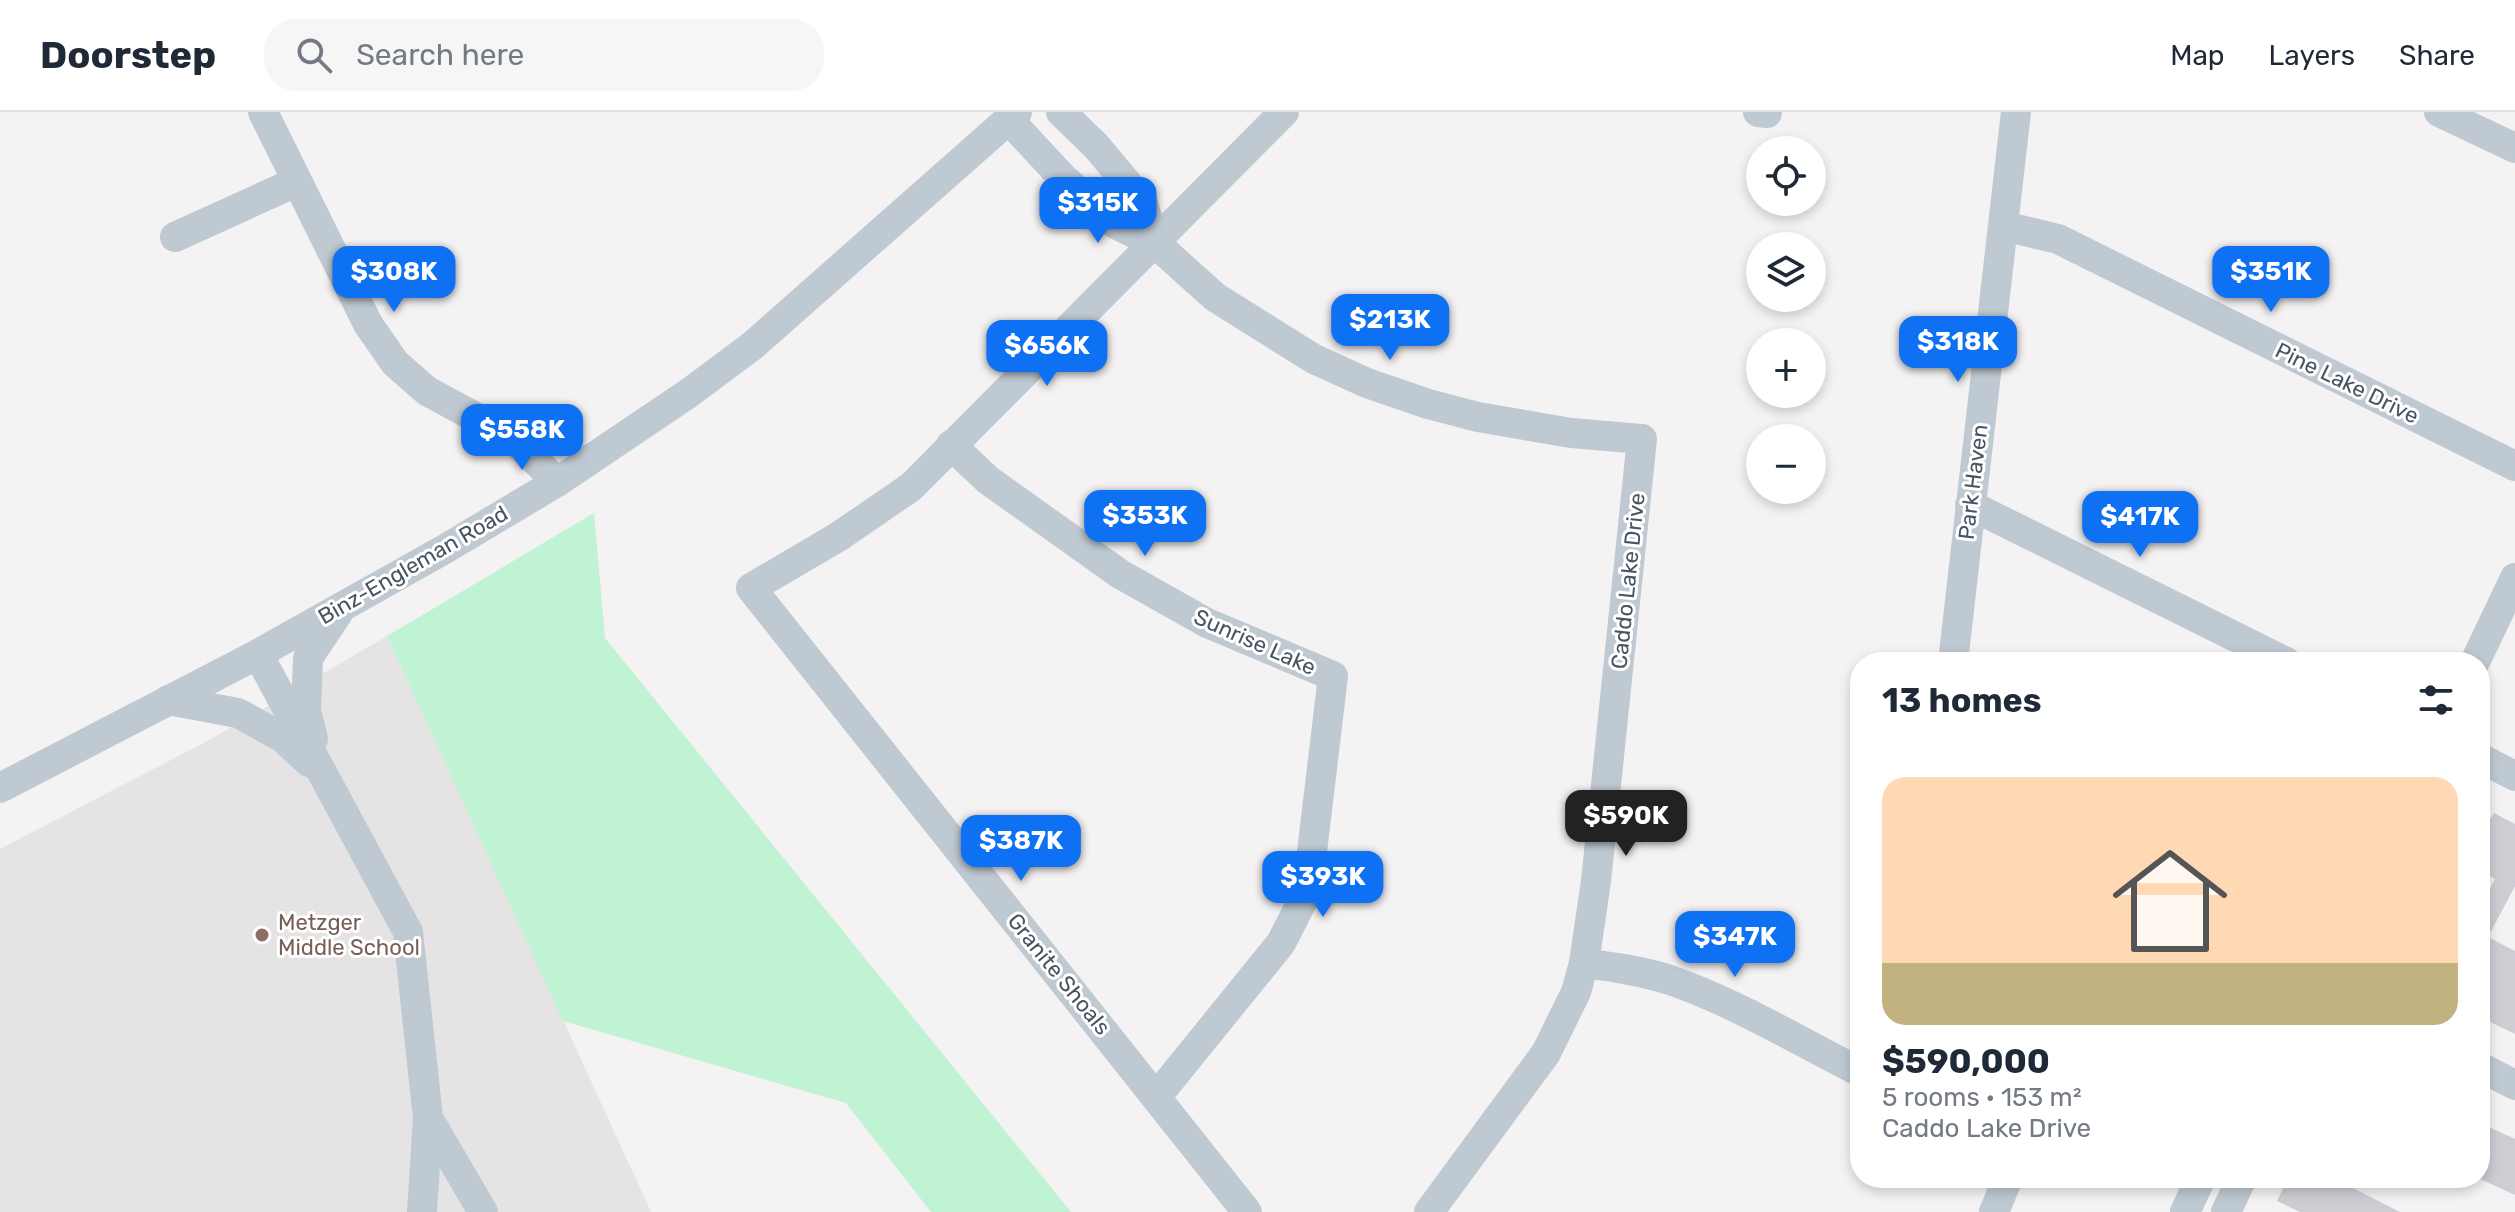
<!DOCTYPE html>
<meta charset="utf-8">
<style>
:root{--surface:#fff;--page:#f6f6f7;--text:#1f2937;--muted:#747a83;--line:#e0e1e3;--accent:#0e70f2}
body{margin:0;font-family:Rubik,sans-serif;background:var(--page);color:var(--text);height:100vh;display:flex;flex-direction:column;font-size:30px;white-space:nowrap}
*{box-sizing:border-box;margin:0}
p{font-size:26px;color:var(--muted)}
.icon{flex:none;width:44px;height:44px;fill:none;stroke:currentColor;stroke-width:2;stroke-linecap:round;stroke-linejoin:round}
.map{position:relative;flex:1;overflow:hidden}
.drawer{position:absolute;left:1850px;top:540px;width:640px;height:536px;display:flex;flex-direction:column;background:var(--surface);border-radius:32px;box-shadow:0 4px 12px #0003}
.drawer>*{flex:none}
.controls{position:absolute;left:1746px;top:24px;display:grid;gap:16px}
.controls a{display:grid;place-items:center;width:80px;height:80px;border-radius:50%;background:var(--surface);box-shadow:0 4px 12px #0003;font-size:40px}
.price{position:absolute;translate:-50% -68px;padding:0 18px;border-radius:16px;background:var(--accent);color:#fff;font-size:26px;line-height:52px;filter:drop-shadow(0 2px 4px #0008)}
.price::after{content:'';position:absolute;left:50%;top:48px;width:24px;height:18px;margin-left:-12px;background:inherit;clip-path:polygon(0 0,100% 0,50% 100%)}
.price.current{background:#222;color:#fff}
ul{padding:0;list-style:none}
li{display:grid;align-content:center;gap:16px;height:424px;padding:0 32px}
li span{display:grid;place-items:center;height:248px;border-radius:24px;color:#555}
li>.icon{margin-inline-start:auto}
span .icon{width:144px;height:144px;fill:#fffc;stroke-width:1}
li b{font-size:34px}
h2{display:flex;justify-content:space-between;align-items:center;height:96px;padding:0 32px;font-size:34px}
header{display:flex;align-items:center;gap:48px;box-sizing:border-box;height:112px;padding:0 40px;background:var(--surface);border-bottom:2px solid var(--line)}
header strong{font-size:38px}
nav{display:flex;gap:44px;margin-inline-start:auto;font-size:28px}
.search{width:560px;height:72px;background:var(--page);display:flex;align-items:center;gap:20px;box-sizing:border-box;padding:0 28px;border-radius:32px;color:var(--muted);font-size:30px}
.map>svg:first-child{display:block}
.education{fill:#e5e3e4}
.green{fill:#bff3d3}
.building{fill:#ccced4}
.lines{fill:none;stroke-linecap:round;stroke-linejoin:round}
.minor{stroke:#bfc9d2;stroke-width:30}
.education-dot{fill:#8d6e63;stroke:#fff;stroke-width:3}
.labels{text-anchor:middle;dominant-baseline:central;stroke-width:6;stroke-linejoin:round;paint-order:stroke}
.street-label{font-size:22px;fill:#485561;stroke:#fff}
.education-label{font-size:22px;fill:#785e54;stroke:#fff;text-anchor:start}
</style>
<header>
<strong>Doorstep</strong>
<div class="search"><svg class="icon" aria-label="search" viewBox="0 0 24 24"><circle cx="10" cy="10" r="6"/><path d="M15 15l6 6"/></svg>Search here</div>
<nav><a>Map</a><a>Layers</a><a>Share</a></nav>
</header>
<div class="map">
<svg width="2515" height="1100" viewBox="0 0 2515 1100">
<rect width="100%" height="100%" fill="#f4f2f2"/>
<polygon class="education" points="387,524 651,1100 0,1100 0,737 213,626"/>
<polygon class="green" points="594,401 605,526 1071,1100 931,1100 846,991 563,909 387,524"/>
<g class="building">
<polygon points="2494,701 2515,712 2515,774 2488,825 2515,839 2515,922 2480,905 2480,797 2495,767 2480,759 2480,708 2487,712"/>
<polygon points="2480,1011 2515,1027 2515,1083 2480,1067"/>
<polygon points="2288,1066 2333,1066 2400,1100 2300,1100 2277,1089"/>
</g>
<g class="lines">
<g class="minor">
<polyline points="263,0 368,212 395,251 427,279 512,325 557,370"/>
<polyline points="1061,0 1096,34 1142,89 1155,131"/>
<polyline points="1758,0 1767,1"/>
<polyline points="2439,0 2515,36"/>
<polyline points="1009,8 1062,65 1115,112 1155,131 1215,185 1314,247 1367,271 1428,292 1478,305 1571,321 1642,327 1596,769 1584,851 1576,880 1546,941 1429,1100"/>
<polyline points="2004,114 2058,127 2515,354"/>
<polyline points="175,125 296,70"/>
<polyline points="951,333 988,368 1120,462 1207,511 1333,564 1311,748 1303,788 1281,831 1157,984"/>
<polyline points="1970,393 2286,550"/>
<polyline points="258,542 408,820 428,1006 483,1100"/>
<polyline points="1953,550 2016,0"/>
<polyline points="2475,550 2515,466"/>
<polyline points="168,588 238,601 283,626 309,650"/>
<polyline points="313,627 306,599 308,546 338,501"/>
<polyline points="2480,646 2515,664"/>
<polyline points="0,676 258,542 445,437 557,370 689,281 752,234 1017,0"/>
<path d="M 1584,851 C 1613,855 1642,859 1670,868 C 1734,890 1799,929 1860,960"/>
<polyline points="2480,955 2515,973"/>
<polyline points="422,1100 428,1006"/>
<polyline points="1247,1100 751,476 838,425 911,375 1284,0"/>
<polyline points="1994,1100 2008,1066"/>
<polyline points="2185,1100 2201,1066"/>
<polyline points="2226,1100 2242,1066"/>
</g>
</g>
<circle class="education-dot" cx="262" cy="823" r="8"/>
<g class="labels">
<g class="street-label">
<text transform="translate(2347 271) rotate(26)">Pine Lake Drive</text>
<text transform="translate(1973 370) rotate(-83)">Park Haven</text>
<text transform="translate(413 453) rotate(-30)">Binz-Engleman Road</text>
<text transform="translate(1628 469) rotate(-84)">Caddo Lake Drive</text>
<text transform="translate(1255 530) rotate(24)">Sunrise Lake</text>
<text transform="translate(1059 862) rotate(51)">Granite Shoals</text>
</g>
<g class="education-label">
<text x="278" y="810">Metzger<tspan x="278" dy="25">Middle School</tspan></text>
</g>
</g>
</svg>
<div class="controls">
<a><svg class="icon" aria-label="locate" viewBox="0 0 24 24"><circle cx="12" cy="12" r="6"/><path d="M12 2v4M12 18v4M2 12h4M18 12h4"/></svg></a>
<a><svg class="icon" aria-label="layers" viewBox="0 0 24 24"><path d="M12 4l9 5-9 5-9-5zM3 14l9 5 9-5"/></svg></a>
<a>+</a>
<a>−</a>
</div>
<b class="price" style="left:1098px;top:133px">$315K</b>
<b class="price" style="left:394px;top:202px">$308K</b>
<b class="price" style="left:2271px;top:202px">$351K</b>
<b class="price" style="left:1390px;top:250px">$213K</b>
<b class="price" style="left:1958px;top:272px">$318K</b>
<b class="price" style="left:1047px;top:276px">$656K</b>
<b class="price" style="left:522px;top:360px">$558K</b>
<b class="price" style="left:1145px;top:446px">$353K</b>
<b class="price" style="left:2140px;top:447px">$417K</b>
<b class="price current" style="left:1626px;top:746px">$590K</b>
<b class="price" style="left:1021px;top:771px">$387K</b>
<b class="price" style="left:1323px;top:807px">$393K</b>
<b class="price" style="left:1735px;top:867px">$347K</b>
<section class="drawer">
<h2>13 homes<svg class="icon" aria-label="filters" viewBox="0 0 24 24"><path d="M4 7h16M4 17h16"/><circle cx="9" cy="7" r="2"/><circle cx="15" cy="17" r="2"/></svg></h2>
<ul>
<li><span style="background:linear-gradient(#ffd9b3 75%,#c2b280 0)"><svg class="icon" aria-label="home" viewBox="0 0 24 24"><path d="M3 11l9-7 9 7M6 9v11h12V9"/></svg></span><div><b>$590,000</b><p>5 rooms · 153 m²</p><p>Caddo Lake Drive</p></div></li>
</ul>
</section>
</div>
